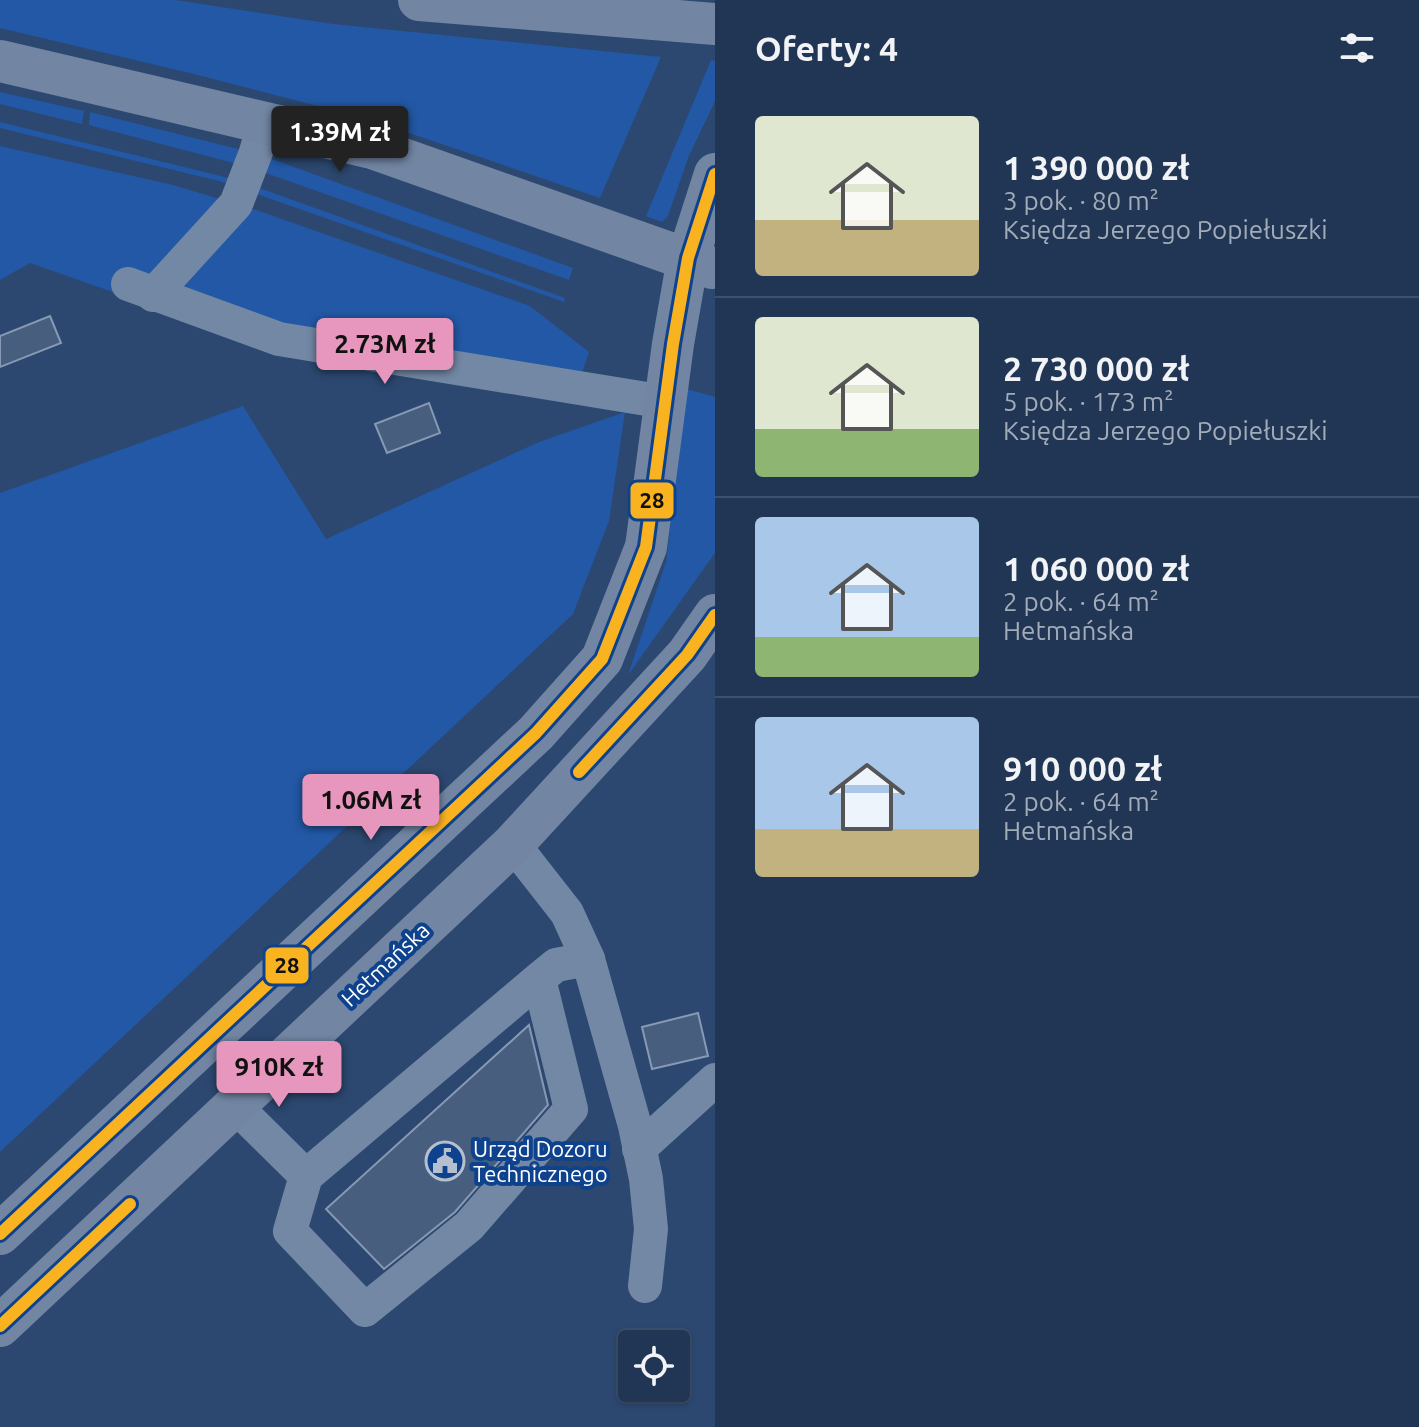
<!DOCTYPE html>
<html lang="pl">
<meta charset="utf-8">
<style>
:root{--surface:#213654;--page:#2d415e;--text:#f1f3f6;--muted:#a2abb8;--line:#3e506b;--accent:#e797bd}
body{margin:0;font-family:Ubuntu,sans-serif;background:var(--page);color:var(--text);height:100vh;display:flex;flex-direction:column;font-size:30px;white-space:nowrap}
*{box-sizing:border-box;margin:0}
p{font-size:26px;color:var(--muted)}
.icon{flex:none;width:44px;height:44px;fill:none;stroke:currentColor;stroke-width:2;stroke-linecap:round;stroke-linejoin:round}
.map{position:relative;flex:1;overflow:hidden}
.details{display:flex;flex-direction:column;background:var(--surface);width:704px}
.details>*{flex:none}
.controls{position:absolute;left:618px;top:1330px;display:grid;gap:16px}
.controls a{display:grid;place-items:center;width:72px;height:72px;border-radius:8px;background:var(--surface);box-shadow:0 2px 6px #0004,0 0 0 2px var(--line);font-size:40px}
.price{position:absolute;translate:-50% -68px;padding:0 18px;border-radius:8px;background:var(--accent);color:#111;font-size:26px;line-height:52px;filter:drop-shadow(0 2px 4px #0008)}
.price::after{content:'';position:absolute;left:50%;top:48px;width:24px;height:18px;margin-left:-12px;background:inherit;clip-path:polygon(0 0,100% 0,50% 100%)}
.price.active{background:#222;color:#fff}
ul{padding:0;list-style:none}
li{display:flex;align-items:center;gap:24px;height:200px;padding:0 40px}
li+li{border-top:2px solid var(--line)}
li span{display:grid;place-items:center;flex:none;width:224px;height:160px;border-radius:8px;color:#555}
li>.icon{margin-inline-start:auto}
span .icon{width:96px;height:96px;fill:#fffc;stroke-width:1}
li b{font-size:34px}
h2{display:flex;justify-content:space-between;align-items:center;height:96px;padding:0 40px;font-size:34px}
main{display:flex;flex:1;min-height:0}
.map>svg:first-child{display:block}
.green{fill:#2258a5}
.building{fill:#475e7f;stroke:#8799b3;stroke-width:2}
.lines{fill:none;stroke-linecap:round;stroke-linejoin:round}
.minor{stroke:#7388a5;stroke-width:34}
.major{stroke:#7286a3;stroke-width:42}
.bus-1-casing{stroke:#0f428d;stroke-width:18}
.bus-1{stroke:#f9b220;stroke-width:12}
.labels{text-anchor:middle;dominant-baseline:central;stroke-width:8;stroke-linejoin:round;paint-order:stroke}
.street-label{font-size:22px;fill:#fff;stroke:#0f428d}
.poi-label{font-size:22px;fill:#fff;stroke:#0f428d;text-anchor:start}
.line-badge{stroke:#0f428d;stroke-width:3}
.pale-badge-label{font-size:22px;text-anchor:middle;font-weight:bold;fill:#111}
</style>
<main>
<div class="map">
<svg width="715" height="1427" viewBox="0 0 715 1427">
<rect width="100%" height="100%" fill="#2c4870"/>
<g class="green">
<polygon points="0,0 175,0 333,24 661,57 600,198 371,120 194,74 0,28"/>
<polygon points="711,60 715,61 715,101 688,158 668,216 662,222 646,216"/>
<polygon points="0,92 84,111 82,124 0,104"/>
<polygon points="90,112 238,149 240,157 237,164 89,125"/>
<polygon points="0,122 233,179 231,184 0,128"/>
<polygon points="0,146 173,185 253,209 530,306 589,352 572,402 278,350 30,263 0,280"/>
<polygon points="269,158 573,268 569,280 260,171"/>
<polygon points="254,186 565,298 564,302 251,192"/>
<polygon points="687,389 715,397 715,553 628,675 666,562"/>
<polygon points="243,406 326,539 539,442 625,412 609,521 573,614 0,1152 0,493"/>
</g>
<g class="building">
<polygon points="50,316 61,343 0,367 0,336"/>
<polygon points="429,403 440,433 387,453 375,424"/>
<polygon points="698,1013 708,1056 652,1069 642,1027"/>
<polygon points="529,1025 548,1105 455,1212 384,1269 326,1209"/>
</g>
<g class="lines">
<g class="minor">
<polyline points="128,284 279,339 665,402"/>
<polyline points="153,295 236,204 256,152 264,123"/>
<polyline points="513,844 567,913 588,959 635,1126 646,1179 651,1229 645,1286"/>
<polyline points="539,979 571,1109 469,1226 365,1310 290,1231 306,1176 539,979 556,965 588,959"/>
<polyline points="234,1105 306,1176"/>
<polyline points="639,1149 715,1080"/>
</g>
<g class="major">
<polyline points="419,0 715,24"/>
<polyline points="0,61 372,148 712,268"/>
<polyline points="0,1234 536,733 602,659 646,547 673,344 688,258 715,174"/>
<polyline points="0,1326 513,844 687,655 715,615"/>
</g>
<defs>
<g id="bus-1">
<polyline points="579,772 687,655 715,615"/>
<polyline points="0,1234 536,733 602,659 646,547 673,344 688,258 715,174"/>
<polyline points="0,1326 130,1204"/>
</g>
</defs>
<use href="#bus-1" class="bus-1-casing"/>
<use href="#bus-1" class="bus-1"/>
</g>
<defs>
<symbol id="civic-ring" viewBox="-11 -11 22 22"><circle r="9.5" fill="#0f428d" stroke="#b5bfcd" stroke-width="1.5"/><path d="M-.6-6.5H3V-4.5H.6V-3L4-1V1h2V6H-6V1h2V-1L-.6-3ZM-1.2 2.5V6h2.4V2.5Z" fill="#b5bfcd"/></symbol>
</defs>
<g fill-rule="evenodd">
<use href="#civic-ring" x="423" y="1139" width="44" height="44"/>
</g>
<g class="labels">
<g class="street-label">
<text transform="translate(385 964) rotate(-43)">Hetmańska</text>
</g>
<g class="poi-label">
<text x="473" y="1148">Urząd Dozoru<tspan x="473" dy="25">Technicznego</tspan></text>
</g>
</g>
<g class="line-badge">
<rect x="629" y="481" width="46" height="39" rx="8" fill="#f9b220"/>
<rect x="264" y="946" width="46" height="39" rx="8" fill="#f9b220"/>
</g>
<g class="pale-badge-label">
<text x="652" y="508">28</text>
<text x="287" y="973">28</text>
</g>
</svg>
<div class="controls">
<a><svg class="icon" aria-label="locate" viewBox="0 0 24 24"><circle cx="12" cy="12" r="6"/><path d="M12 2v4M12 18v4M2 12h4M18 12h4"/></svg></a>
</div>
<b class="price active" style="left:340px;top:174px">1.39M zł</b>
<b class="price" style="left:385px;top:386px">2.73M zł</b>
<b class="price" style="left:371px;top:842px">1.06M zł</b>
<b class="price" style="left:279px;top:1109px">910K zł</b>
</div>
<section class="details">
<h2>Oferty: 4<svg class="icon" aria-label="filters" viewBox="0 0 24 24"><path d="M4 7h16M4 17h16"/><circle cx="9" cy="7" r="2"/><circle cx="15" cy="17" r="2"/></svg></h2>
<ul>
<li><span style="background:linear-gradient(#dfe7d0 65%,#c2b280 0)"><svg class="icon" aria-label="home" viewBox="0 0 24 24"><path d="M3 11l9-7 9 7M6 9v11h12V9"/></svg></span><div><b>1 390 000 zł</b><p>3 pok. · 80 m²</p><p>Księdza Jerzego Popiełuszki</p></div></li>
<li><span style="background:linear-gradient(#dfe7d0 70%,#8fb573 0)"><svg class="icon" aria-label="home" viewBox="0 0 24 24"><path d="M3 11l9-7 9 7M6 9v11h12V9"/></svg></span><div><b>2 730 000 zł</b><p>5 pok. · 173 m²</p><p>Księdza Jerzego Popiełuszki</p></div></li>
<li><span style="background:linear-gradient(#a9c7e8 75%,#8fb573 0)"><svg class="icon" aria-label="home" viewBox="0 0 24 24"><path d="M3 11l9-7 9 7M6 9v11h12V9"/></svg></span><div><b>1 060 000 zł</b><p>2 pok. · 64 m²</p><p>Hetmańska</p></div></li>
<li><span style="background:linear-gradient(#a9c7e8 70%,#c2b280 0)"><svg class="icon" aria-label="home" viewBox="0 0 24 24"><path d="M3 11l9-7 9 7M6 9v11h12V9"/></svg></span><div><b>910 000 zł</b><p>2 pok. · 64 m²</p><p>Hetmańska</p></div></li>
</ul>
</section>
</main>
